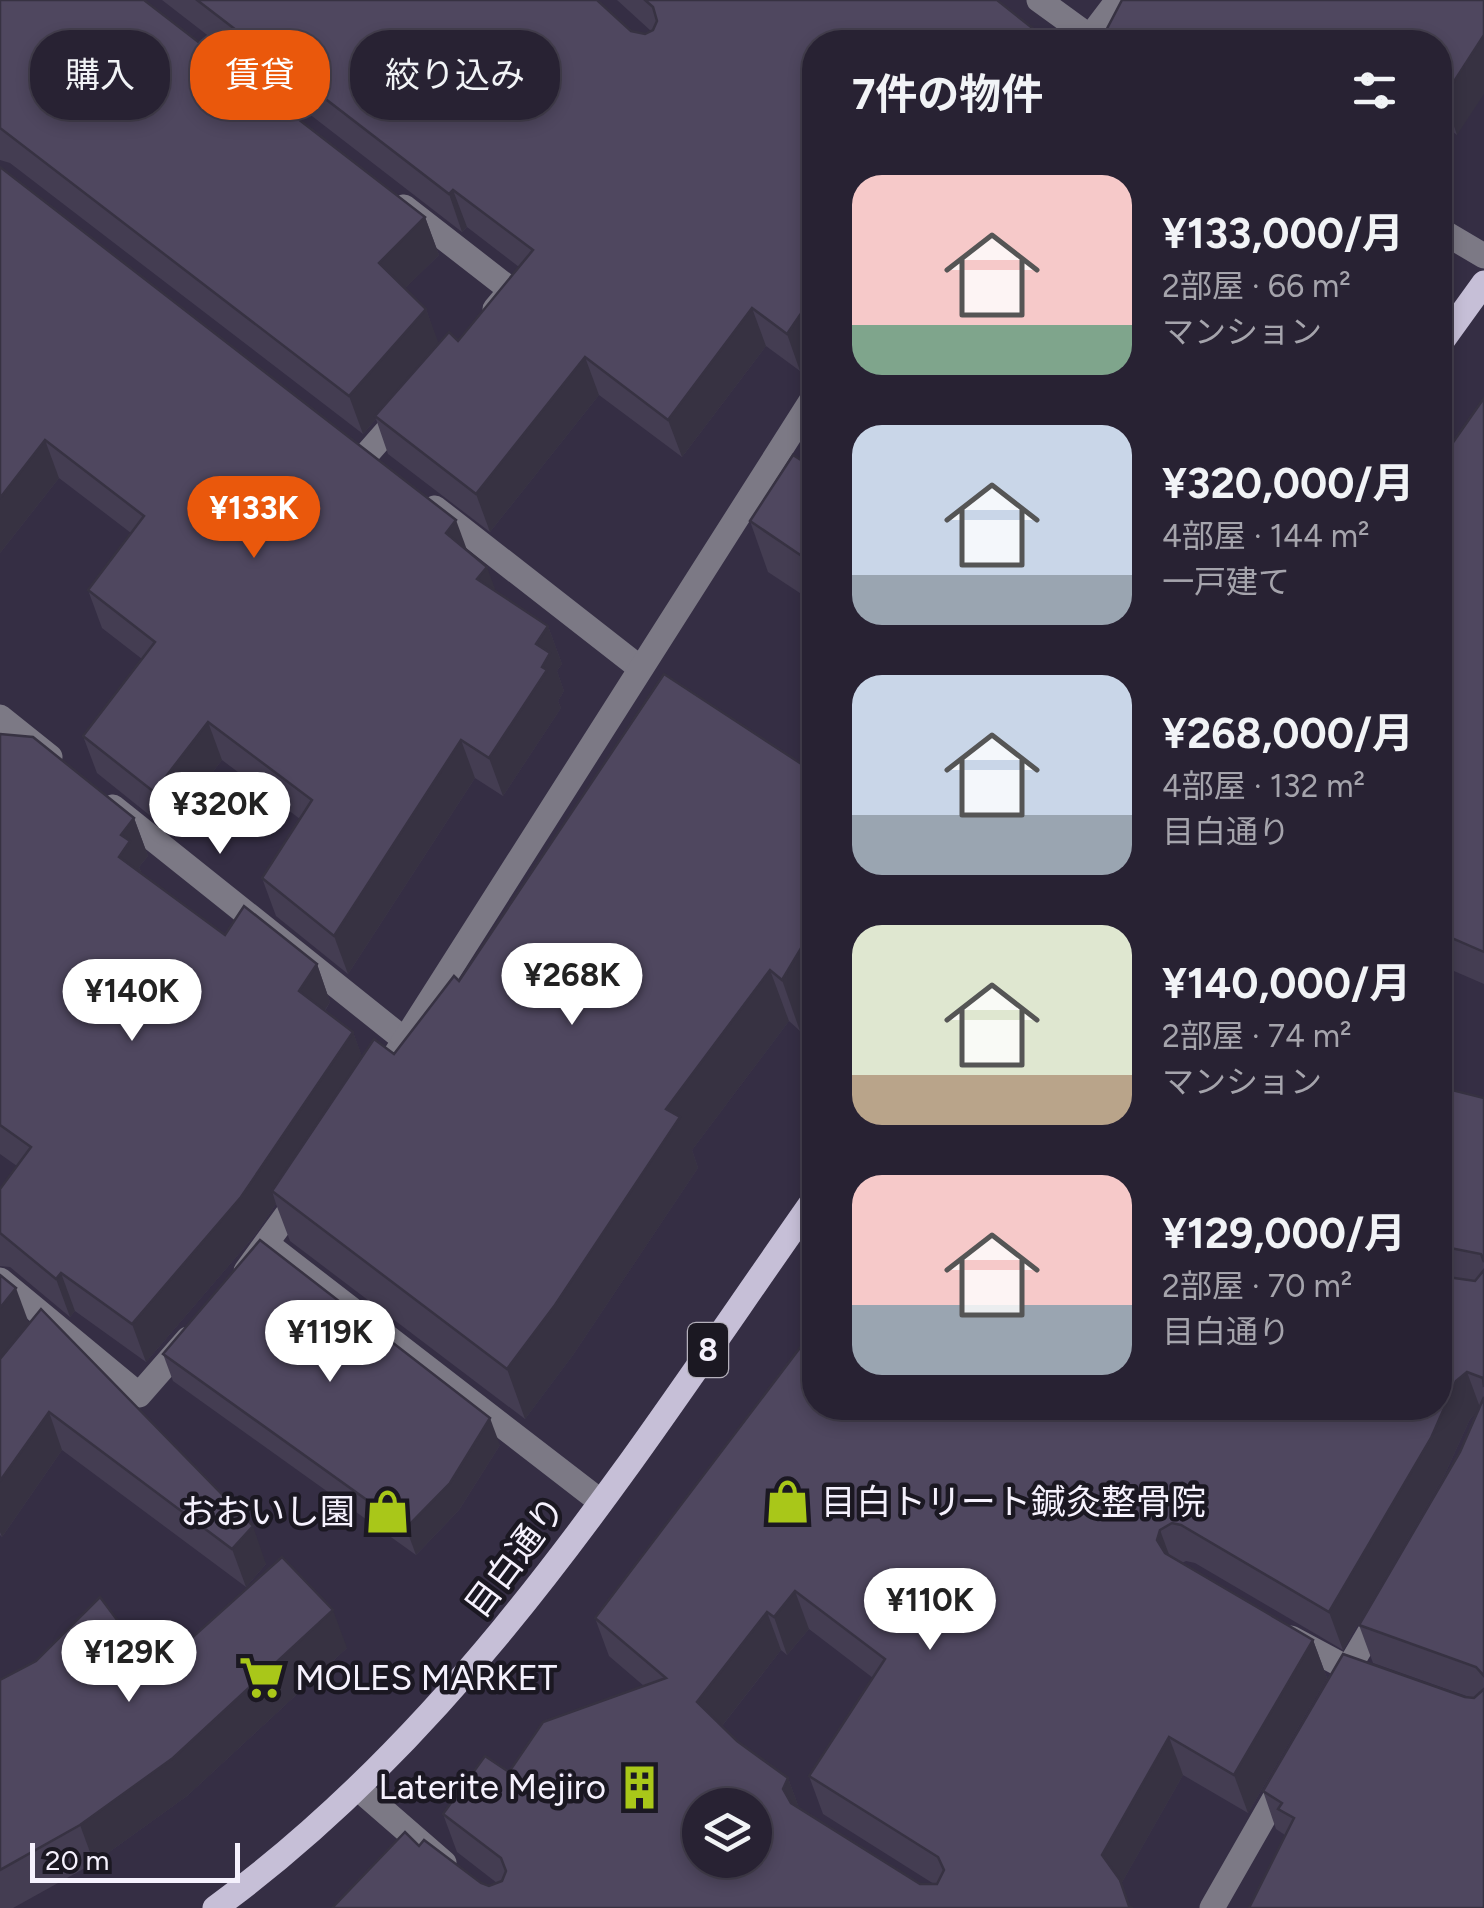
<!DOCTYPE html>
<html lang="ja">
<meta charset="utf-8">
<style>
:root{--surface:#282233;--page:#302a3b;--text:#f1f3f6;--muted:#a5a4ac;--line:#443f4e;--accent:#ea580c}
body{margin:0;font-family:Figtree,"Noto Sans JP",sans-serif;background:var(--page);color:var(--text);height:100vh;display:flex;flex-direction:column;font-size:38px;white-space:nowrap}
*{box-sizing:border-box;margin:0}
p{font-size:32px;color:var(--muted)}
.icon{flex:none;width:55px;height:55px;fill:none;stroke:currentColor;stroke-width:2;stroke-linecap:round;stroke-linejoin:round}
.map{position:relative;flex:1;overflow:hidden}
.sheet{position:absolute;left:802px;top:30px;width:650px;height:1390px;display:flex;flex-direction:column;background:var(--surface);border-radius:40px;box-shadow:0 5px 15px #0003,0 0 0 2px var(--line)}
.sheet>*{flex:none}
.banner{position:absolute;left:30px;top:30px;width:622px;height:90px;display:flex;gap:20px}
.tools{position:absolute;left:682px;top:1788px;display:grid;gap:20px}
.tools a{display:grid;place-items:center;width:90px;height:90px;border-radius:50%;background:var(--surface);box-shadow:0 5px 15px #0003,0 0 0 2px var(--line);font-size:50px}
.scale{position:absolute;left:30px;bottom:25px;width:210px;box-sizing:border-box;padding-left:10px;border:5px solid #f5f1fd;border-top:0;font-size:28px;line-height:35px;white-space:nowrap;color:#f5f1fd;-webkit-text-stroke:8px #1b1822;paint-order:stroke}
.price{position:absolute;translate:-50% -85px;padding:0 22px;border-radius:35px;background:#fff;color:#222;font-size:32px;line-height:65px;filter:drop-shadow(0 2px 5px #0008)}
.price::after{content:'';position:absolute;left:50%;top:60px;width:30px;height:22px;margin-left:-15px;background:inherit;clip-path:polygon(0 0,100% 0,50% 100%)}
.price.active{background:var(--accent);color:#fff}
ul{padding:0;list-style:none}
li{display:flex;align-items:center;gap:30px;height:250px;padding:0 50px}
li span{display:grid;place-items:center;flex:none;width:280px;height:200px;border-radius:30px;color:#555}
li>.icon{margin-inline-start:auto}
span .icon{width:120px;height:120px;fill:#fffc;stroke-width:1}
li b{font-size:42px}
h2{display:flex;justify-content:space-between;align-items:center;height:120px;padding:0 50px;font-size:42px}
.tag{padding:0 35px;border-radius:40px;background:var(--surface);box-shadow:0 5px 15px #0003,0 0 0 2px var(--line);font-size:35px;line-height:90px}
.tag.active{background:var(--accent);color:#fff}
.map>svg:first-child{display:block}
.lines{fill:none;stroke-linecap:round;stroke-linejoin:round}
.minor{stroke:#7c7985;stroke-width:25}
.major{stroke:#c6bfd7;stroke-width:25}
.wall{fill:#443d52;fill-rule:evenodd}
.shaded-wall{fill:#373242}
.building{fill:#4f475f;stroke:#373242;stroke-width:2.5;fill-rule:evenodd}
.labels{text-anchor:middle;dominant-baseline:central;stroke-width:9;stroke-linejoin:round;paint-order:stroke}
.shield{fill:#1b1822;stroke:#b4b0bb;stroke-width:2.5}
.shield-label{font-size:32px;font-weight:bold;fill:#f5f1fd}
.poi-label{font-size:35px;fill:#f5f1fd;stroke:#1b1822;text-anchor:start}
.street-label{font-size:35px;fill:#f5f1fd;stroke:#1b1822}
</style>
<div class="map">
<svg width="1484" height="1908" viewBox="0 0 1484 1908">
<rect width="100%" height="100%" fill="#352e44"/>
<g class="lines">
<g class="minor">
<polyline points="1039,0 1097,42"/>
<polyline points="1086,42 1118,0"/>
<polyline points="404,207 511,290 495,309"/>
<polyline points="1440,230 1484,256"/>
<polyline points="366,455 402,414"/>
<polyline points="435,508 640,668"/>
<polyline points="0,717 50,757"/>
<polyline points="113,807 406,1041"/>
<polyline points="394,1057 815,395"/>
<polyline points="268,1245 601,1502"/>
<polyline points="246,1271 302,1194"/>
<polyline points="0,1280 139,1395 188,1339"/>
<polyline points="1291,1638 1362,1676"/>
<polyline points="1338,1686 1381,1613"/>
<polyline points="360,1790 444,1863"/>
<polyline points="1212,1908 1284,1782"/>
</g>
<g class="major">
<polyline points="1440,344 1484,283"/>
<path d="M 215,1908 C 470,1722 636,1452 815,1198"/>
</g>
</g>
<g class="wall">
<polygon points="0,0 425,217 439,255 405,288 426,309 438,344 458,341 519,267 467,227 462,232 162,0 597,0 631,31 645,34 651,31 617,0 997,0 815,42 815,351 800,371 766,346 682,457 599,395 490,532 388,454 376,419 363,434 10,163 0,160"/>
<polygon points="1484,0 1457,135 1453,132 1440,150 1440,42"/>
<polygon points="0,167 467,551 496,591 548,626 562,664 557,671 564,691 558,701 561,708 503,796 475,778 348,974 276,916 262,878 300,819 222,760 168,830 97,773 83,736 142,659 102,628 88,590 131,533 59,478 0,553"/>
<polygon points="1484,398 1484,984 1440,965 1440,461"/>
<polygon points="815,469 815,603 768,572 750,521"/>
<polygon points="0,734 134,818 148,856 139,867 142,874 225,935 317,964 330,1002 325,1011 353,1032 362,1057 394,1054 459,981 800,763 800,1031 789,1021 692,1150 698,1168 573,1355 525,1419 290,1241 276,1204 255,1235 146,1362 75,1311 70,1317 10,1267 0,1266 0,1189 17,1166 0,1154"/>
<path d="M 1440,1087 L 1484,1098 L 1484,1908 L 1285,1835 L 1276,1829 L 1263,1791 L 1465,1697 L 1469,1697 L 1373,1663 L 1359,1625 L 1460,1452 L 1477,1413 L 1470,1419 L 1444,1476 L 1343,1650 L 1195,1563 L 1186,1561 L 1182,1563 L 1313,1640 L 1327,1678 L 1248,1813 L 1183,1775 L 1121,1884 L 332,1908 L 419,1846 L 481,1883 L 489,1886 L 497,1883 L 457,1852 L 443,1814 L 644,1686 L 609,1656 L 595,1618 L 1440,1408 ZM 809,1629 L 873,1678 L 809,1776 L 823,1814 L 934,1884 L 920,1884 L 799,1808 L 788,1778 L 737,1741 L 722,1726 L 781,1650 L 787,1655 Z"/>
<polygon points="0,1275 29,1324 266,1564 246,1587 62,1450 2,1537 0,1535"/>
<polygon points="163,1354 500,1445 459,1510 416,1555 173,1381"/>
<polygon points="347,1648 187,1796 94,1863 13,1908 0,1908 0,1680 155,1671"/>
</g>
<g class="shaded-wall">
<polygon points="1484,35 1484,94 1457,135 1444,97"/>
<polygon points="1440,96 1453,132 1440,150"/>
<polygon points="453,190 467,227 462,232 449,194"/>
<polygon points="425,217 439,255 393,300 379,263"/>
<polygon points="815,293 815,351 800,371 787,334"/>
<polygon points="752,308 766,346 682,457 668,420"/>
<polygon points="426,309 440,347 375,416 376,419 363,434 349,396"/>
<polygon points="585,357 599,395 490,532 476,494"/>
<polygon points="45,440 59,478 0,553 0,498"/>
<polygon points="456,520 470,558 446,533"/>
<polygon points="487,567 501,605 477,579"/>
<polygon points="548,626 562,664 557,671 564,691 558,701 561,708 503,796 489,758 536,644"/>
<polygon points="208,722 222,760 168,830 154,792"/>
<polygon points="461,740 475,778 348,974 334,936"/>
<polygon points="134,818 148,856 139,867 144,879 119,857 121,835"/>
<polygon points="815,925 815,1006 800,1031 782,980"/>
<polygon points="317,964 330,1002 313,1029 299,991"/>
<polygon points="770,970 789,1021 692,1150 698,1168 573,1355 525,1419 507,1369 666,1109"/>
<polygon points="353,1032 367,1070 272,1191 276,1204 255,1235 146,1362 132,1324"/>
<polygon points="61,1273 75,1311 70,1317 56,1279"/>
<polygon points="16,1288 30,1326 0,1363 0,1308"/>
<polygon points="1467,1372 1481,1410 1470,1419 1444,1476 1343,1650 1329,1612 1456,1381"/>
<polygon points="49,1412 62,1450 2,1537 0,1532 0,1481"/>
<polygon points="490,1418 500,1445 459,1510 416,1555 406,1528"/>
<polygon points="253,1526 266,1564 246,1587 232,1549"/>
<polygon points="1160,1530 1174,1568 1157,1540"/>
<polygon points="795,1591 809,1629 787,1655 774,1617"/>
<polygon points="333,1610 347,1648 187,1796 94,1863 80,1825"/>
<polygon points="767,1612 781,1650 711,1740 697,1702"/>
<polygon points="1313,1640 1327,1678 1248,1813 1234,1775"/>
<polygon points="1169,1737 1183,1775 1116,1893 1102,1855"/>
<polygon points="788,1778 802,1816 797,1827 783,1789"/>
</g>
<g class="building">
<polygon points="0,0 144,0 425,217 379,263 426,309 349,396 0,128"/>
<polygon points="197,0 597,0 631,31 645,34 653,30 657,21 653,7 645,0 997,0 1050,42 815,42 815,293 787,334 752,308 668,420 585,357 476,494 375,416 449,332 458,341 533,250 453,190 449,194"/>
<polygon points="1122,0 1484,0 1484,35 1444,97 1440,94 1440,42 1100,42"/>
<polygon points="0,167 456,520 446,533 487,567 477,579 548,626 536,644 550,653 542,667 547,670 489,758 461,740 334,936 262,878 312,800 208,722 154,792 83,736 155,642 88,590 144,516 45,440 0,498"/>
<polygon points="1484,398 1484,952 1440,933 1440,461"/>
<polygon points="793,455 815,469 815,565 750,521"/>
<polygon points="664,674 800,763 815,742 815,925 782,980 770,970 666,1109 680,1117 555,1305 507,1369 272,1191 374,1039 394,1054 454,976 459,981"/>
<polygon points="0,734 33,737 134,818 121,835 130,841 119,857 225,935 244,906 317,964 299,991 353,1032 241,1197 132,1324 61,1273 56,1279 0,1233 0,1189 31,1147 0,1125"/>
<polygon points="1440,1087 1484,1098 1484,1262 1481,1254 1440,1246"/>
<polygon points="260,1240 490,1418 450,1483 406,1528 163,1354"/>
<path d="M 1484,1270 L 1484,1387 L 1483,1378 L 1467,1372 L 1456,1381 L 1431,1438 L 1329,1612 L 1181,1525 L 1172,1523 L 1160,1530 L 1157,1540 L 1165,1553 L 1313,1640 L 1234,1775 L 1169,1737 L 1102,1855 L 1120,1880 L 1129,1906 L 1133,1908 L 332,1908 L 405,1832 L 419,1846 L 424,1840 L 481,1883 L 489,1886 L 502,1881 L 506,1871 L 501,1858 L 443,1814 L 485,1756 L 509,1772 L 543,1722 L 666,1678 L 595,1618 L 815,1328 L 815,1408 L 1440,1408 L 1440,1276 L 1475,1281 ZM 795,1591 L 885,1659 L 809,1776 L 938,1857 L 944,1870 L 937,1884 L 920,1884 L 791,1803 L 783,1789 L 788,1778 L 737,1741 L 697,1702 L 767,1612 L 774,1617 ZM 700,1805 L 755,1805 L 755,1860 L 700,1860 Z"/>
<polygon points="0,1275 16,1288 0,1308"/>
<polygon points="41,1309 253,1526 232,1549 49,1412 0,1481 0,1359"/>
<polygon points="1484,1397 1484,1676 1476,1667 1359,1625 1460,1452"/>
<polygon points="282,1557 333,1610 173,1758 80,1825 0,1870 0,1680 36,1661 100,1597 155,1671"/>
<polygon points="1343,1654 1465,1697 1474,1698 1484,1689 1484,1908 1249,1908 1294,1818 1278,1809 1282,1803 1263,1791"/>
</g>
<defs>
<symbol id="shop-bare" viewBox="-9 -9 18 18"><path d="M-5-2.5h2.3a2.7 3.5 0 0 1 5.4 0H5L5.5 6h-11ZM-1.5-2.5h3a1.5 2.3 0 0 0-3 0Z" fill="#a9c719" stroke="#1b1822" stroke-width="2.5" paint-order="stroke"/></symbol>
<symbol id="supermarket-bare" viewBox="-9 -9 18 18"><path d="M-6-5.5h2.5l.6 2H6L4.5 2H-2.5L-4.4-4H-6ZM-1.5 3.2a1.3 1.3 0 1 0 .1 0ZM3 3.2a1.3 1.3 0 1 0 .1 0Z" fill="#a9c719" stroke="#1b1822" stroke-width="2.5" paint-order="stroke"/></symbol>
<symbol id="building-bare" viewBox="-9 -9 18 18"><path d="M-4-6H4V6H1V3H-1V6H-4ZM-2.5-4.3h1.7v1.8h-1.7ZM.8-4.3h1.7v1.8H.8ZM-2.5-1h1.7V.8h-1.7ZM.8-1h1.7V.8H.8Z" fill="#a9c719" stroke="#1b1822" stroke-width="2.5" paint-order="stroke"/></symbol>
</defs>
<g fill-rule="evenodd">
<use href="#shop-bare" x="756" y="1470" width="63" height="63"/>
<use href="#shop-bare" x="356" y="1480" width="63" height="63"/>
<use href="#supermarket-bare" x="230" y="1646" width="63" height="63"/>
<use href="#building-bare" x="608" y="1756" width="63" height="63"/>
</g>
<g class="labels">
<rect class="shield" x="688" y="1323" width="40" height="54" rx="8"/>
<g class="shield-label">
<text x="708" y="1350">8</text>
</g>
<g class="poi-label">
<text x="821" y="1502">目白トリート鍼灸整骨院</text>
<text x="355" y="1512" text-anchor="end">おおいし園</text>
<text x="295" y="1678">MOLES MARKET</text>
<text x="606" y="1787" text-anchor="end">Laterite Mejiro</text>
</g>
<g class="street-label">
<text transform="translate(515 1557) rotate(-53)">目白通り</text>
</g>
</g>
</svg>
<div class="tools">
<a><svg class="icon" aria-label="layers" viewBox="0 0 24 24"><path d="M12 4l9 5-9 5-9-5zM3 14l9 5 9-5"/></svg></a>
</div>
<div class="scale">20 m</div>
<b class="price active" style="left:254px;top:561px">¥133K</b>
<b class="price" style="left:220px;top:857px">¥320K</b>
<b class="price" style="left:572px;top:1028px">¥268K</b>
<b class="price" style="left:132px;top:1044px">¥140K</b>
<b class="price" style="left:330px;top:1385px">¥119K</b>
<b class="price" style="left:930px;top:1653px">¥110K</b>
<b class="price" style="left:129px;top:1705px">¥129K</b>
<div class="banner">
<a class="tag">購入</a>
<a class="tag active">賃貸</a>
<a class="tag">絞り込み</a>
</div>
<section class="sheet">
<h2>7件の物件<svg class="icon" aria-label="filters" viewBox="0 0 24 24"><path d="M4 7h16M4 17h16"/><circle cx="9" cy="7" r="2"/><circle cx="15" cy="17" r="2"/></svg></h2>
<ul>
<li><span style="background:linear-gradient(#f6c9c9 75%,#7fa58c 0)"><svg class="icon" aria-label="home" viewBox="0 0 24 24"><path d="M3 11l9-7 9 7M6 9v11h12V9"/></svg></span><div><b>¥133,000/月</b><p>2部屋 · 66 m²</p><p>マンション</p></div></li>
<li><span style="background:linear-gradient(#c9d6e8 75%,#9aa5b1 0)"><svg class="icon" aria-label="home" viewBox="0 0 24 24"><path d="M3 11l9-7 9 7M6 9v11h12V9"/></svg></span><div><b>¥320,000/月</b><p>4部屋 · 144 m²</p><p>一戸建て</p></div></li>
<li><span style="background:linear-gradient(#c9d6e8 70%,#9aa5b1 0)"><svg class="icon" aria-label="home" viewBox="0 0 24 24"><path d="M3 11l9-7 9 7M6 9v11h12V9"/></svg></span><div><b>¥268,000/月</b><p>4部屋 · 132 m²</p><p>目白通り</p></div></li>
<li><span style="background:linear-gradient(#dfe7d0 75%,#b9a48a 0)"><svg class="icon" aria-label="home" viewBox="0 0 24 24"><path d="M3 11l9-7 9 7M6 9v11h12V9"/></svg></span><div><b>¥140,000/月</b><p>2部屋 · 74 m²</p><p>マンション</p></div></li>
<li><span style="background:linear-gradient(#f6c9c9 65%,#9aa5b1 0)"><svg class="icon" aria-label="home" viewBox="0 0 24 24"><path d="M3 11l9-7 9 7M6 9v11h12V9"/></svg></span><div><b>¥129,000/月</b><p>2部屋 · 70 m²</p><p>目白通り</p></div></li>
</ul>
</section>
</div>
